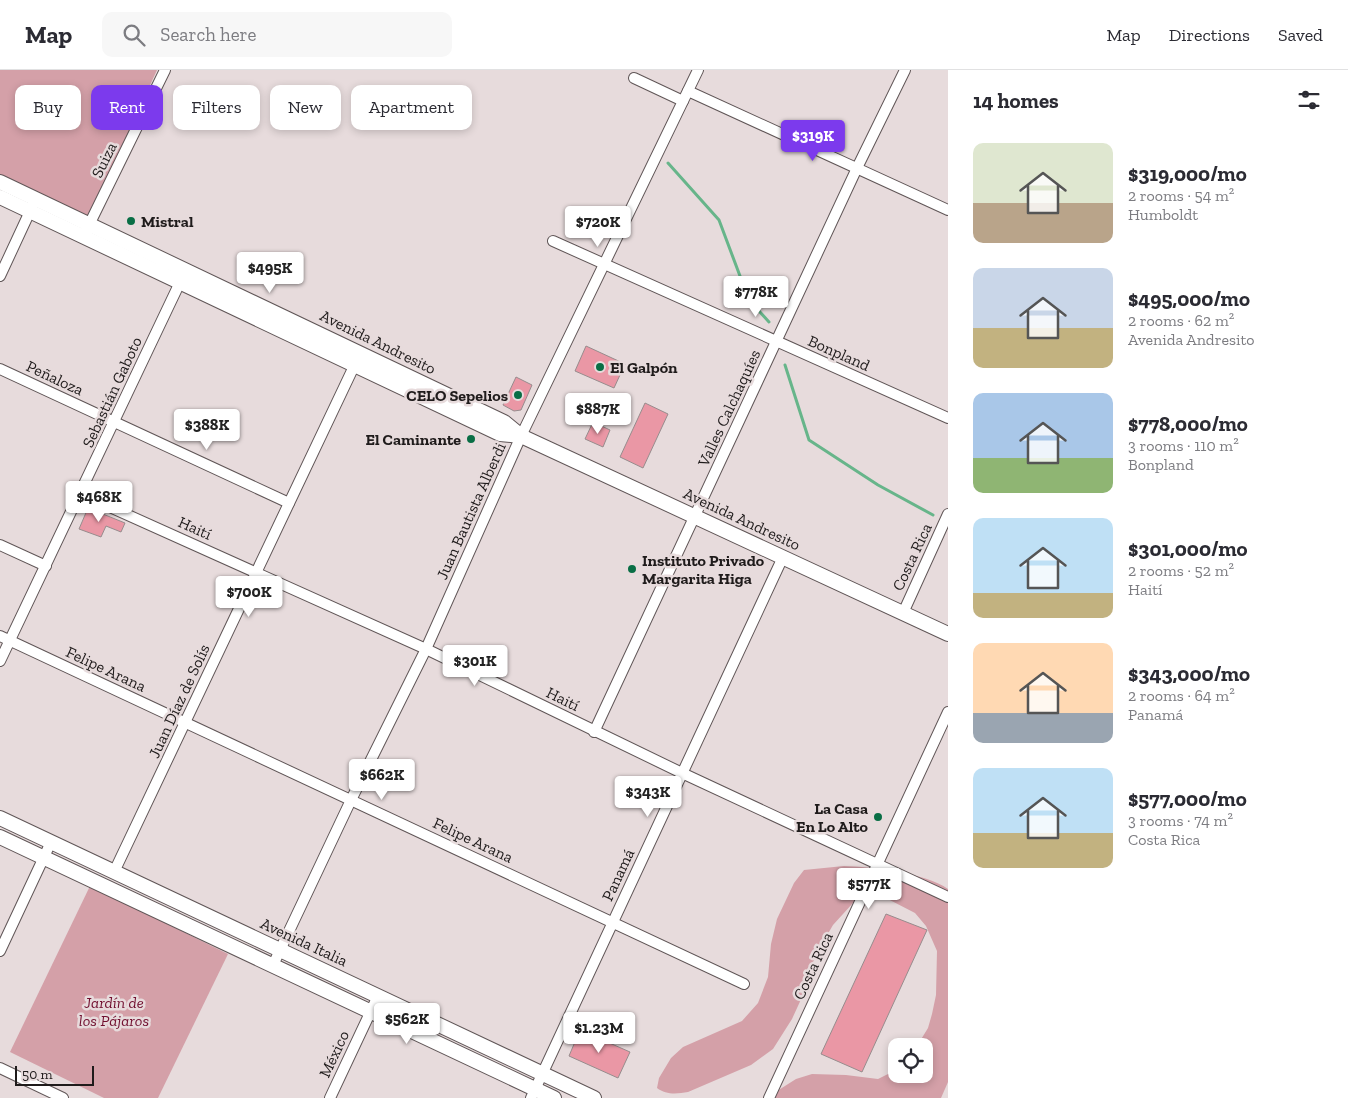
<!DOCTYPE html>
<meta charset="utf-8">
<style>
:root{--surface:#fff;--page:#f7f7f7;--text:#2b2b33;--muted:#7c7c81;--line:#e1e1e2;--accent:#7c3aed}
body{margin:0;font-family:"Zilla Slab",serif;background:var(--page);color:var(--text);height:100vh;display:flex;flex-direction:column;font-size:19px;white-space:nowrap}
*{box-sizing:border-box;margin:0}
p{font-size:16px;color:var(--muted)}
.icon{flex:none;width:28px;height:28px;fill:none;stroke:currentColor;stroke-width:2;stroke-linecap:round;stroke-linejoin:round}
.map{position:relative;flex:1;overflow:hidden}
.sheet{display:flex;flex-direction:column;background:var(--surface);width:400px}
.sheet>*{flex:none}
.hud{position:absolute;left:15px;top:15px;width:475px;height:45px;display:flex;gap:10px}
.fabs{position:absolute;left:888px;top:968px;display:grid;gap:10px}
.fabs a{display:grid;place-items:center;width:45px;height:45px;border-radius:10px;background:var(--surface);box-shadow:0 2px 8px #0003;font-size:25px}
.scale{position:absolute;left:15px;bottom:12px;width:79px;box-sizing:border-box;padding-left:5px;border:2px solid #1f1b1b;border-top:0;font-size:14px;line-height:18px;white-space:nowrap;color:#1f1b1b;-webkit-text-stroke:4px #e7dbdc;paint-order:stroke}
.price{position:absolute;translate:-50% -42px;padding:0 11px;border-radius:5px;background:#fff;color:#222;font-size:16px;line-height:32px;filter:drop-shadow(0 1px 2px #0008)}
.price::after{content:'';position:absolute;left:50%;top:30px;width:15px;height:11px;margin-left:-8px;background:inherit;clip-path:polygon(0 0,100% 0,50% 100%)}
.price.on{background:var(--accent);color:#fff}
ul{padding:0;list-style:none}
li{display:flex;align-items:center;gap:15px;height:125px;padding:0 25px}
li span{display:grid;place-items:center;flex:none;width:140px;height:100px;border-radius:10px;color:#555}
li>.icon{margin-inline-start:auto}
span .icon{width:60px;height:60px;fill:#fffc;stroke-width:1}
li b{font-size:21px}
h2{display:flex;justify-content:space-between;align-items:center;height:60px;padding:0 25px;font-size:21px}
.pill{padding:0 18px;border-radius:10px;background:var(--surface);box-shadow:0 2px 8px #0003;font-size:18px;line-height:45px}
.pill.on{background:var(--accent);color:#fff}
header{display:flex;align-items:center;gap:30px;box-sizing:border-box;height:70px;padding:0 25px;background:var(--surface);border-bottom:1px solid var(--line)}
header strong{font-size:24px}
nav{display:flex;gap:28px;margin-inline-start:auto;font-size:18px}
.search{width:350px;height:45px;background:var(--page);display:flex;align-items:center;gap:12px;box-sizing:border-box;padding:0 18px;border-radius:10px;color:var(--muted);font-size:19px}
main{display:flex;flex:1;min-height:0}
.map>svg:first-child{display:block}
.green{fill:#d4a0a8}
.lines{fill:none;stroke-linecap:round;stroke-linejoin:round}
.stream{stroke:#67b58a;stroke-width:3}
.building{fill:#ea97a5;stroke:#978c8d}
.minor-casing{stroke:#605657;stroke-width:12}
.secondary-casing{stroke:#605657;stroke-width:16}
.minor{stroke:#fff;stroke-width:10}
.secondary{stroke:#fff;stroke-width:14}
.poi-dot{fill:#096e45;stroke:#e7dbdc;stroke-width:2}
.labels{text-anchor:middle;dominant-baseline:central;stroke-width:5;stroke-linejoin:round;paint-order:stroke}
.street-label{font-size:16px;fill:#1f1b1b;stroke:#e7dbdc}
.poi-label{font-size:16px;font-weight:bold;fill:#1f1b1b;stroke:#e7dbdc;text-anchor:start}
.park-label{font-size:16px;font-style:italic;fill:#710f2f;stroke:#e7dbdc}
</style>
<header>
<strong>Map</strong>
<div class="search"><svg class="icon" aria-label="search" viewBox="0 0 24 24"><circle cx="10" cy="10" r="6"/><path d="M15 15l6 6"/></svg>Search here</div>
<nav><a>Map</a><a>Directions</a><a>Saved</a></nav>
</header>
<main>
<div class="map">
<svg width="948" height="1028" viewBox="0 0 948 1028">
<rect width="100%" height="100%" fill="#e7dbdc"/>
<g class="green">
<polygon points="0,0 157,0 88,150 0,108"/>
<path d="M 844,796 C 871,797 926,803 948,819 L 948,1012 L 941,1028 L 766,1028 L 796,1009 L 812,1004 L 846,1005 L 878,1009 L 896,1000 L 896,1004 L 924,1004 L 924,976 L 917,976 L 928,958 L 932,944 L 936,925 L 937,881 L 926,856 L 915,843 L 882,826 L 872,825 L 853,833 L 833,855 L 815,886 L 803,925 L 792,949 L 773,979 L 751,995 L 688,1022 C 677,1024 666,1025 657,1018 L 659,1008 L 671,988 L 683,977 L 742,951 L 758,933 L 768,907 L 771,874 L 777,849 L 794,813 L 804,800 Z"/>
<polygon points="90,816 228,884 158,1028 104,1028 10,982"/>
</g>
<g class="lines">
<g class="stream">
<polyline points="668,93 719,150 749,230 769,252"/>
<polyline points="785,295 809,370 878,415 933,445"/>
</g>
</g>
<g class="building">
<polygon points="586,276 625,294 614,318 575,301"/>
<polygon points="516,307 532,315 521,340 514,341 503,335"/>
<polygon points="645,333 668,344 643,398 620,387"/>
<polygon points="593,352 610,360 603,377 585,369"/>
<polygon points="88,438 125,453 121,462 106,456 101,467 79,459"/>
<polygon points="886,844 927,860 862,1002 821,984"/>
<polygon points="580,960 630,982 618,1008 569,986"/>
</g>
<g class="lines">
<defs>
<g id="minor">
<polyline points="634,8 683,31"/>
<polyline points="688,21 948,140"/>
<polyline points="86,161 165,0"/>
<polyline points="553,171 948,348"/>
<polyline points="0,206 32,137"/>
<polyline points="0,299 289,433"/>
<polyline points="81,424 426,579 682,703 948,827"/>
<polyline points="0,475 46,496"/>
<polyline points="903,543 948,444"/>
<polyline points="0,566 744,914"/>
<polyline points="0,591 183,206"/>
<polyline points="594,662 857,98 905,0"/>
<polyline points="114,802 357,290"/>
<polyline points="0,881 51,772"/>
<polyline points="273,895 351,730 426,579 521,366 698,0"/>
<polyline points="0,998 63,1028"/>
<polyline points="330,1028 378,926"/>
<polyline points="531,1028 783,487"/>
<polyline points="769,1028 948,642"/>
</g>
<g id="secondary">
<polyline points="0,112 504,352 521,366 948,564"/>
<polyline points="0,127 500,364 520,366"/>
<polyline points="0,748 594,1028"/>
<polyline points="0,767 554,1028"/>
</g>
</defs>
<use href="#minor" class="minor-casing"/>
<use href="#secondary" class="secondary-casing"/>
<use href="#minor" class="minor"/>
<use href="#secondary" class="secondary"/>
</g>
<g class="poi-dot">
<circle cx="131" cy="151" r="5"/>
<circle cx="600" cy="297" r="5"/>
<circle cx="518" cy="325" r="5"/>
<circle cx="471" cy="369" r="5"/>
<circle cx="632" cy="499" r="5"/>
<circle cx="878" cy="747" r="5"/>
</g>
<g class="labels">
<g class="street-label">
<text transform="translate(104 90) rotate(-64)">Suiza</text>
<text transform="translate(378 272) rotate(26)">Avenida Andresito</text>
<text transform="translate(839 283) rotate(24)">Bonpland</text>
<text transform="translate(55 308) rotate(25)">Peñaloza</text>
<text transform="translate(112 322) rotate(-65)">Sebastián Gaboto</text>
<text transform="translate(729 338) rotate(-65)">Valles Calchaquíes</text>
<text transform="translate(471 441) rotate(-66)">Juan Bautista Alberdi</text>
<text transform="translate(742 449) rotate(25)">Avenida Andresito</text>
<text transform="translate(195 458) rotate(24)">Haití</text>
<text transform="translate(912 487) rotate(-65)">Costa Rica</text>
<text transform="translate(106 599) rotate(25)">Felipe Arana</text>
<text transform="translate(563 629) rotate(26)">Haití</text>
<text transform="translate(179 631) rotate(-65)">Juan Díaz de Solís</text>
<text transform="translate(473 770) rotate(25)">Felipe Arana</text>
<text transform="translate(618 805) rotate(-65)">Panamá</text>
<text transform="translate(304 872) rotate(25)">Avenida Italia</text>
<text transform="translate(813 896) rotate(-65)">Costa Rica</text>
<text transform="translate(334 984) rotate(-65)">México</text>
</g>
<g class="poi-label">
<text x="141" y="151">Mistral</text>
<text x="610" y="297">El Galpón</text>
<text x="508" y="325" text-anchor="end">CELO Sepelios</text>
<text x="461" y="369" text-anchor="end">El Caminante</text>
<text x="642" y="490">Instituto Privado<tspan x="642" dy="18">Margarita Higa</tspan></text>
<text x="868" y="738" text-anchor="end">La Casa<tspan x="868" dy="18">En Lo Alto</tspan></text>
</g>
<g class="park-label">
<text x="114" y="932">Jardín de<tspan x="114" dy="18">los Pájaros</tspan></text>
</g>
</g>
</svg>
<div class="fabs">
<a><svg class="icon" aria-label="locate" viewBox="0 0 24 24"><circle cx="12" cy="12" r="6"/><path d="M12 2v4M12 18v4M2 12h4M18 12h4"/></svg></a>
</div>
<div class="scale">50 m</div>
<b class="price on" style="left:813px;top:92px">$319K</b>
<b class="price" style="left:598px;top:178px">$720K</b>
<b class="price" style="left:270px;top:224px">$495K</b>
<b class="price" style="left:756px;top:248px">$778K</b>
<b class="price" style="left:598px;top:365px">$887K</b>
<b class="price" style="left:207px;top:381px">$388K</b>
<b class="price" style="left:99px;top:453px">$468K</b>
<b class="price" style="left:249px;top:548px">$700K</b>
<b class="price" style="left:475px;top:617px">$301K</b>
<b class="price" style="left:382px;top:731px">$662K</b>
<b class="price" style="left:648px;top:748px">$343K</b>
<b class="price" style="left:869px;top:840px">$577K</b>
<b class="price" style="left:407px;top:975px">$562K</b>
<b class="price" style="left:599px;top:984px">$1.23M</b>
<div class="hud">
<a class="pill">Buy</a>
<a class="pill on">Rent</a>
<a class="pill">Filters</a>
<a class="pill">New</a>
<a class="pill">Apartment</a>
</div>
</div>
<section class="sheet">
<h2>14 homes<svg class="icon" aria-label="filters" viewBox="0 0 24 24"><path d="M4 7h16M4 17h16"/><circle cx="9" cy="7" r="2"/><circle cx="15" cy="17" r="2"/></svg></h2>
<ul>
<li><span style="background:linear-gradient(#dfe7d0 60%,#b9a48a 0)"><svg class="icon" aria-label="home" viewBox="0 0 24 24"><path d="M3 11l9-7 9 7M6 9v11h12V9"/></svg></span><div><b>$319,000/mo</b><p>2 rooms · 54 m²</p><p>Humboldt</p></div></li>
<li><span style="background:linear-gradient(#c9d6e8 60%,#c2b280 0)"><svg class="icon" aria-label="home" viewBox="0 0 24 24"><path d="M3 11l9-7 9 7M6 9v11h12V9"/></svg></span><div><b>$495,000/mo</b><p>2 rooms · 62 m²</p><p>Avenida Andresito</p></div></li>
<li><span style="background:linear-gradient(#a9c7e8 65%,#8fb573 0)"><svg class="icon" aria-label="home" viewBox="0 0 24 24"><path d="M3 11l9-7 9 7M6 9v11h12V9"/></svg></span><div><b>$778,000/mo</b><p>3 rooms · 110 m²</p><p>Bonpland</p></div></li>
<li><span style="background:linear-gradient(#bfe0f5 75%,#c2b280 0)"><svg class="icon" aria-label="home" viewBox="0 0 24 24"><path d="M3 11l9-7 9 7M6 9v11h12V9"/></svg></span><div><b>$301,000/mo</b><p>2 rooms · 52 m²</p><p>Haití</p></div></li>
<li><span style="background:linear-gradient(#ffd9b3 70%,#9aa5b1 0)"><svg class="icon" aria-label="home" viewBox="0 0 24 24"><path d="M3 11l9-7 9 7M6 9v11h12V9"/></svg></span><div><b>$343,000/mo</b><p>2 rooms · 64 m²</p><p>Panamá</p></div></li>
<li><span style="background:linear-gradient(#bfe0f5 65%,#c2b280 0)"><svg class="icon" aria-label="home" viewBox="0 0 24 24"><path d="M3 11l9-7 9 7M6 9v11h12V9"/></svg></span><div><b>$577,000/mo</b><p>3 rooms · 74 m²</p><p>Costa Rica</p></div></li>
</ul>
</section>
</main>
